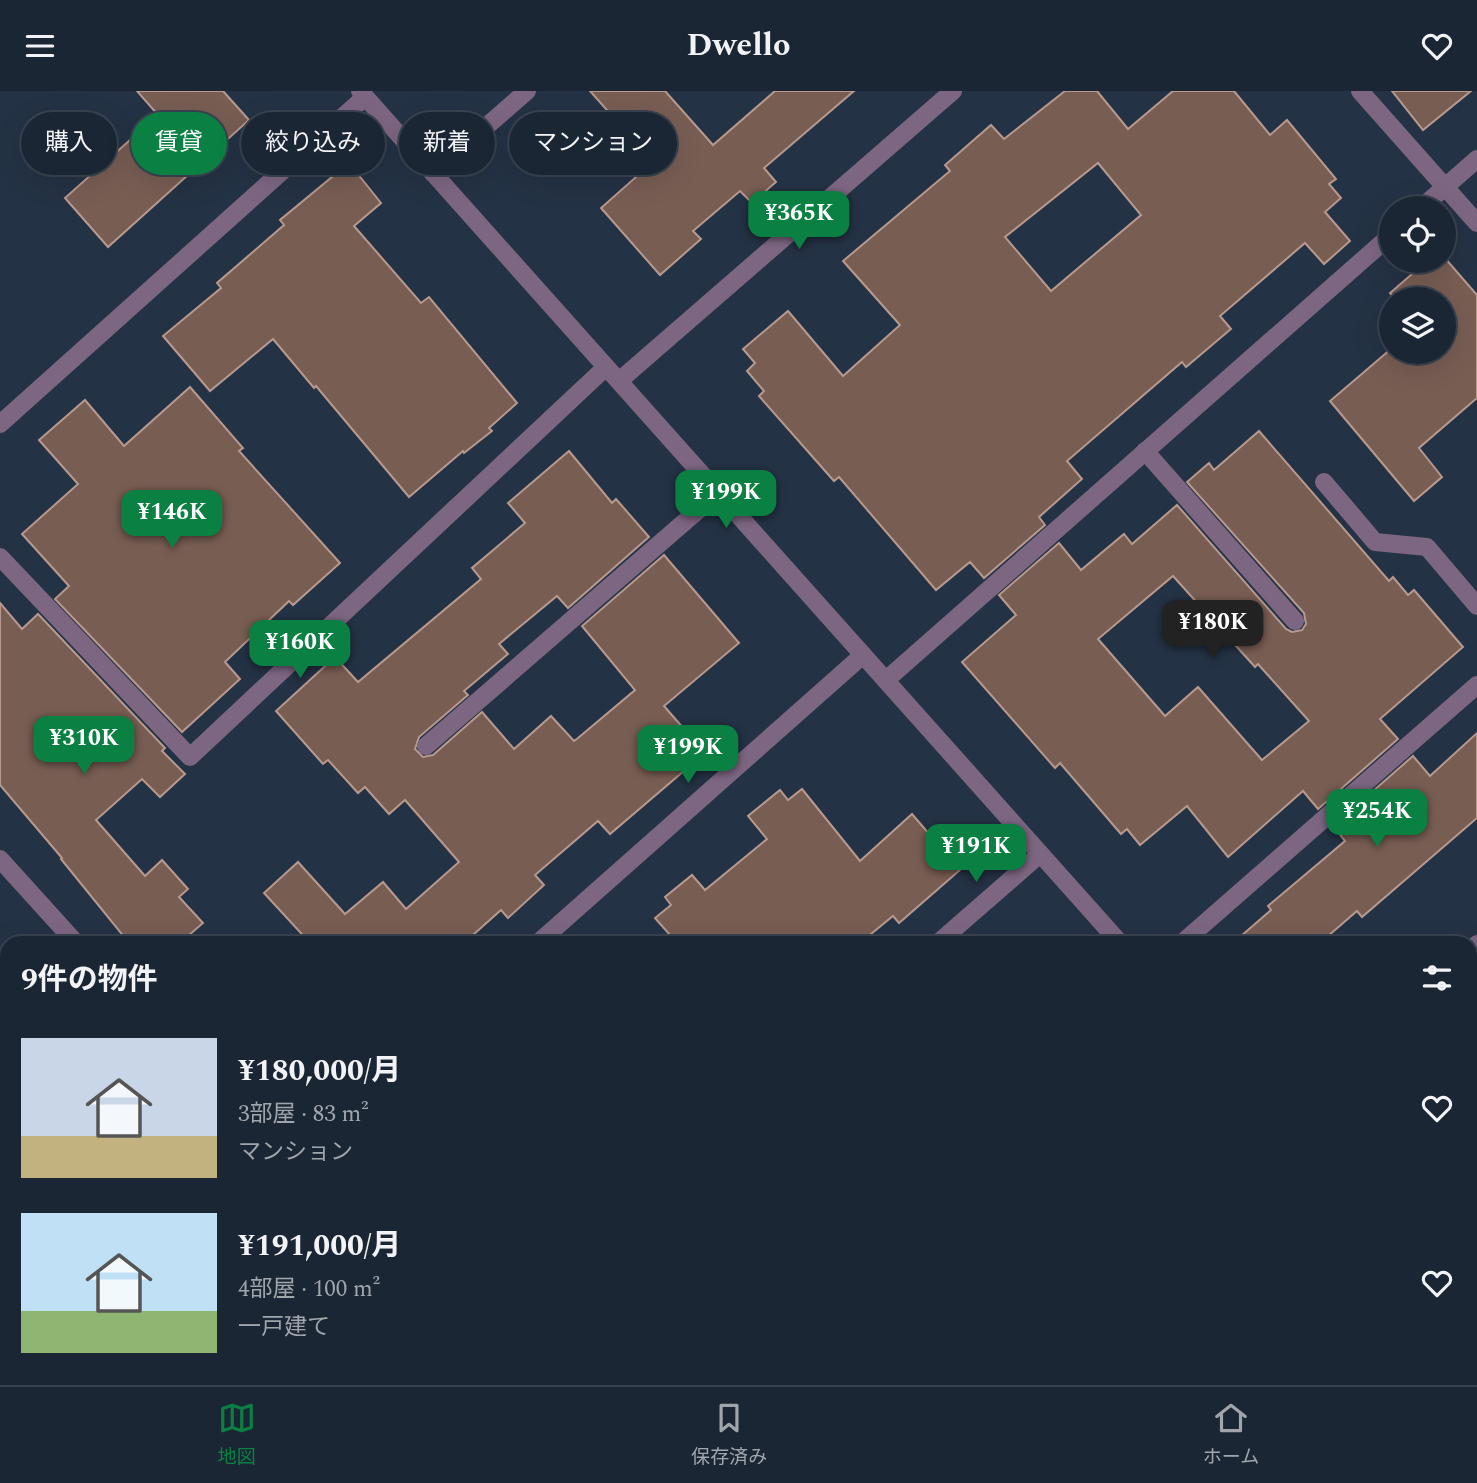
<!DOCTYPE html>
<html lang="ja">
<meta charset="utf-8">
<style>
:root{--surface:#1b2634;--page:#283240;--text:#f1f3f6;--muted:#a0a5ac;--line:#39434f;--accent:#0b8043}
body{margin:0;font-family:Spectral,"Noto Sans JP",serif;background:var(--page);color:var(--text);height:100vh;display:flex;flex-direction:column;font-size:26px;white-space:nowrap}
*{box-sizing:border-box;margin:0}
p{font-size:23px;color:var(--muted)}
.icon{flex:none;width:38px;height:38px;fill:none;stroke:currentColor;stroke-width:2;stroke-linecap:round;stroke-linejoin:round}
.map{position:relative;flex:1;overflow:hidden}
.drawer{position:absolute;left:0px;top:845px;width:1477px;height:450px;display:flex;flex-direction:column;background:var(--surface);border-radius:21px 21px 0 0;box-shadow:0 7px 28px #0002,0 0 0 2px var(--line)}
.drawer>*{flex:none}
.banner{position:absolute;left:21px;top:21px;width:700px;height:63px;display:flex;gap:14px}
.controls{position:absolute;left:1379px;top:105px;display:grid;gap:14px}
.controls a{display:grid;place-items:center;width:77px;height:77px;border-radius:50%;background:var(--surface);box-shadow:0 7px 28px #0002,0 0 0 2px var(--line);font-size:35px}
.price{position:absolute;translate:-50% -60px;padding:0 16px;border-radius:14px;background:var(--accent);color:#fff;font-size:23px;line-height:46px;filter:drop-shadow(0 2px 4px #0008)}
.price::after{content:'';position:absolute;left:50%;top:42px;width:21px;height:16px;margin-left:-10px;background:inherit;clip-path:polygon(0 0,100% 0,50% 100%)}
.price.on{background:#222;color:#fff}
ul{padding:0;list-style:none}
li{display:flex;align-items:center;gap:21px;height:175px;padding:0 21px}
li span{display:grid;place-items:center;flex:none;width:196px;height:140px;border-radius:0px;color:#555}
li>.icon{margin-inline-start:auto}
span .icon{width:84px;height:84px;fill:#fffc;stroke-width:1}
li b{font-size:30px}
h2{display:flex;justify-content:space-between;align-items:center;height:84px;padding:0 21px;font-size:30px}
.pill{padding:0 24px;border-radius:32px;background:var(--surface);box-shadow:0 7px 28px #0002,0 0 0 2px var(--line);font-size:24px;line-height:63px}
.pill.on{background:var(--accent);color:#fff}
header{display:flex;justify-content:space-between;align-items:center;height:91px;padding:0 21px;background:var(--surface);font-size:32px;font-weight:700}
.tabs{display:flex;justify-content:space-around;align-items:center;height:98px;border-top:2px solid var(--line);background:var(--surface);font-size:19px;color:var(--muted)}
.tabs a{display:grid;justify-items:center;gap:4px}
.tabs .on{color:var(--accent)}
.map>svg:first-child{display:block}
.building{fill:#785d53;stroke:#b7998e;stroke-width:2;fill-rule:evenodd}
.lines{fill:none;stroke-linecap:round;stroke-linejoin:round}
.lane{stroke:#7d6682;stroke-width:18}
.street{stroke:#7d6682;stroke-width:18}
</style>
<header><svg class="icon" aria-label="menu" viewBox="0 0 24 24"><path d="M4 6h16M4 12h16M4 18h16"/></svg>Dwello<svg class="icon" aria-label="heart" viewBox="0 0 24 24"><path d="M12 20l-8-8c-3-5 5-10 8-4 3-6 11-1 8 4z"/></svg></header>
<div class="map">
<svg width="1477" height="1294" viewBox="0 0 1477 1294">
<rect width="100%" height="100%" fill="#243245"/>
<g class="building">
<polygon points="137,0 223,0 249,29 108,156 65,107 158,24"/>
<polygon points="590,0 665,0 713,54 775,0 854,0 764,77 776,91 752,112 740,100 693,140 701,148 660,184 601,117 653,71"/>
<path d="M 1065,0 L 1097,0 L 1128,38 L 1173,0 L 1234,0 L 1270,44 L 1287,29 L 1336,88 L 1329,93 L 1341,107 L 1325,121 L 1350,150 L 1324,173 L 1305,152 L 1220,225 L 1231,238 L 1186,276 L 1182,271 L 1067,370 L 1082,388 L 1039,426 L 1045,434 L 984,487 L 970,471 L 936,499 L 839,386 L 834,390 L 759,305 L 764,300 L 747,280 L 755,272 L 743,258 L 788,220 L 843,285 L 900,234 L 843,170 L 950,80 L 945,74 L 991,34 L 1004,48 ZM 1098,72 L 1141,124 L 1051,200 L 1005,146 Z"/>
<polygon points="1392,0 1471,0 1423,39"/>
<polygon points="349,72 381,112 354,135 421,212 429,206 517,312 489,337 492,340 464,362 463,360 409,406 316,295 314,297 273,248 210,300 163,245 221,197 217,192 284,134 280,129"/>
<polygon points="1444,166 1477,204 1477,307 1419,357 1442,386 1414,410 1330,310 1391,258 1391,261 1444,261 1444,208 1395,208 1390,202 1427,170 1444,170"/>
<polygon points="190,296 243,357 239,360 340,472 293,514 289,510 225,571 240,588 182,641 55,508 69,495 22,443 78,393 39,349 85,309 124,355"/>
<path d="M 1259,340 L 1389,490 L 1393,486 L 1408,504 L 1414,499 L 1463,556 L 1380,628 L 1398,648 L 1318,718 L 1303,700 L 1228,766 L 1187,715 L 1140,754 L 1127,738 L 1121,743 L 1060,672 L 1055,677 L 962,571 L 1016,524 L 999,504 L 1059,452 L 1081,479 L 1124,443 L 1132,453 L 1177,414 L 1286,538 L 1292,541 L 1302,539 L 1306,533 L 1304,522 L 1187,391 L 1209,372 L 1214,379 ZM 1173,485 L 1255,576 L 1258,573 L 1309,630 L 1262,669 L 1198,596 L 1165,625 L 1098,548 Z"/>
<polygon points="569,360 612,412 616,408 649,446 568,517 557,505 499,553 508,563 464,600 468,604 419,646 415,658 423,666 433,664 482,621 514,658 551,625 574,650 578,647 635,599 582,535 664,464 739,552 664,615 705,662 610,743 598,730 535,784 544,794 508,827 501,819 464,852 310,852 264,802 298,771 345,823 383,791 406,818 459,771 405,709 389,723 365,696 358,702 328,669 323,673 276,620 335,566 358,591 481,488 472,477 525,432 508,412"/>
<polygon points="0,512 22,538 38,523 165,657 162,660 185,683 160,706 142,688 96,729 145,785 162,769 188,798 179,806 203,832 180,852 129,852 61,768 62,767 0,694"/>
<polygon points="1477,642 1477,727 1362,826 1357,820 1320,852 1233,852 1271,819 1268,815 1345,750 1333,735 1413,665 1430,685"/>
<polygon points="802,698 860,770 912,723 960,779 899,832 893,825 860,852 677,852 655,827 671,814 665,806 692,784 705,799 767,748 748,725 780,699 788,709"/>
</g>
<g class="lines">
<g class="lane">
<polyline points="1145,360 1295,530"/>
<polyline points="1324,391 1375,451 1427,456 1477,515"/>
<polyline points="426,655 718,402"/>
<polyline points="459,1288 464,1294"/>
<polyline points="735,1294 742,1288"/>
</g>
<g class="street">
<polyline points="360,0 1120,852"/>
<polyline points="1360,0 1477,132"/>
<polyline points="433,82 527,0"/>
<polyline points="1421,117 1477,68"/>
<polyline points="619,290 953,0"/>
<polyline points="0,333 365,6"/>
<polyline points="0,466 190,666 606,276"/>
<polyline points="886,589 1391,144"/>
<polyline points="0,768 76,852"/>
<polyline points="538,852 863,564"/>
<polyline points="938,852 1040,763"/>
<polyline points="1182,852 1477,594"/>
<polyline points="1470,860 1477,853"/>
<polyline points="1470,1105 1477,1099"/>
<polyline points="0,1140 7,1149"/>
<polyline points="1470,1244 1477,1252"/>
<polyline points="127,1288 132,1294"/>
<polyline points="99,1294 106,1288"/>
<polyline points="1085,1294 1091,1288"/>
</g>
</g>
</svg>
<div class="controls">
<a><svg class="icon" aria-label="locate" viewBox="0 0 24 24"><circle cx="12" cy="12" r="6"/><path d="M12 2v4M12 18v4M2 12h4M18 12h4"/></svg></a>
<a><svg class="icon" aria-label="layers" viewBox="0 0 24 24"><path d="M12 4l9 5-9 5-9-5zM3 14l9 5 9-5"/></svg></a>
</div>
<b class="price" style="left:799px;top:160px">¥365K</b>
<b class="price" style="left:726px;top:439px">¥199K</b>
<b class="price" style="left:172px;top:459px">¥146K</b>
<b class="price on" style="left:1213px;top:569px">¥180K</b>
<b class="price" style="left:300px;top:589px">¥160K</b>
<b class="price" style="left:84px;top:685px">¥310K</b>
<b class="price" style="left:688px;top:694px">¥199K</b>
<b class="price" style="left:1377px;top:758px">¥254K</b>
<b class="price" style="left:976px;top:793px">¥191K</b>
<div class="banner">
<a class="pill">購入</a>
<a class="pill on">賃貸</a>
<a class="pill">絞り込み</a>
<a class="pill">新着</a>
<a class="pill">マンション</a>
</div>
<section class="drawer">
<h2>9件の物件<svg class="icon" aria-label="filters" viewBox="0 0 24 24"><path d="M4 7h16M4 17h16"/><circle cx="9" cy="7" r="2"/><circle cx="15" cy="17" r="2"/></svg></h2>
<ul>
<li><span style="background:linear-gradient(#c9d6e8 70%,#c2b280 0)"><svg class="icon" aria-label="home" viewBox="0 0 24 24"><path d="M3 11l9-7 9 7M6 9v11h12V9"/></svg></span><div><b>¥180,000/月</b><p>3部屋 · 83 m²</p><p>マンション</p></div><svg class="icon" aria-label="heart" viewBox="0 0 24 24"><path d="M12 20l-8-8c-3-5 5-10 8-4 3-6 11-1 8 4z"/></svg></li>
<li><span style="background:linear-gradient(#bfe0f5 70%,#8fb573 0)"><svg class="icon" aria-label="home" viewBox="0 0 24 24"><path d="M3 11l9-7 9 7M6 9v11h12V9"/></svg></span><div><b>¥191,000/月</b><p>4部屋 · 100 m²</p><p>一戸建て</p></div><svg class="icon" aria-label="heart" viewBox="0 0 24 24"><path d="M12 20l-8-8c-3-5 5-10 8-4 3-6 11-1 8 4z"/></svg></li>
</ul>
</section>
</div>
<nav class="tabs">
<a class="on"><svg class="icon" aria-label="map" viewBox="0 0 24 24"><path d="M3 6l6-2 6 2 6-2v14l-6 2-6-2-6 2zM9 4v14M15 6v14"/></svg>地図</a>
<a><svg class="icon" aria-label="saved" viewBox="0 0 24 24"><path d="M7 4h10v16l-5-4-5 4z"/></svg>保存済み</a>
<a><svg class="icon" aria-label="home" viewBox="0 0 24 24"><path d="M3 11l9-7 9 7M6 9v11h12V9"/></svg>ホーム</a>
</nav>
